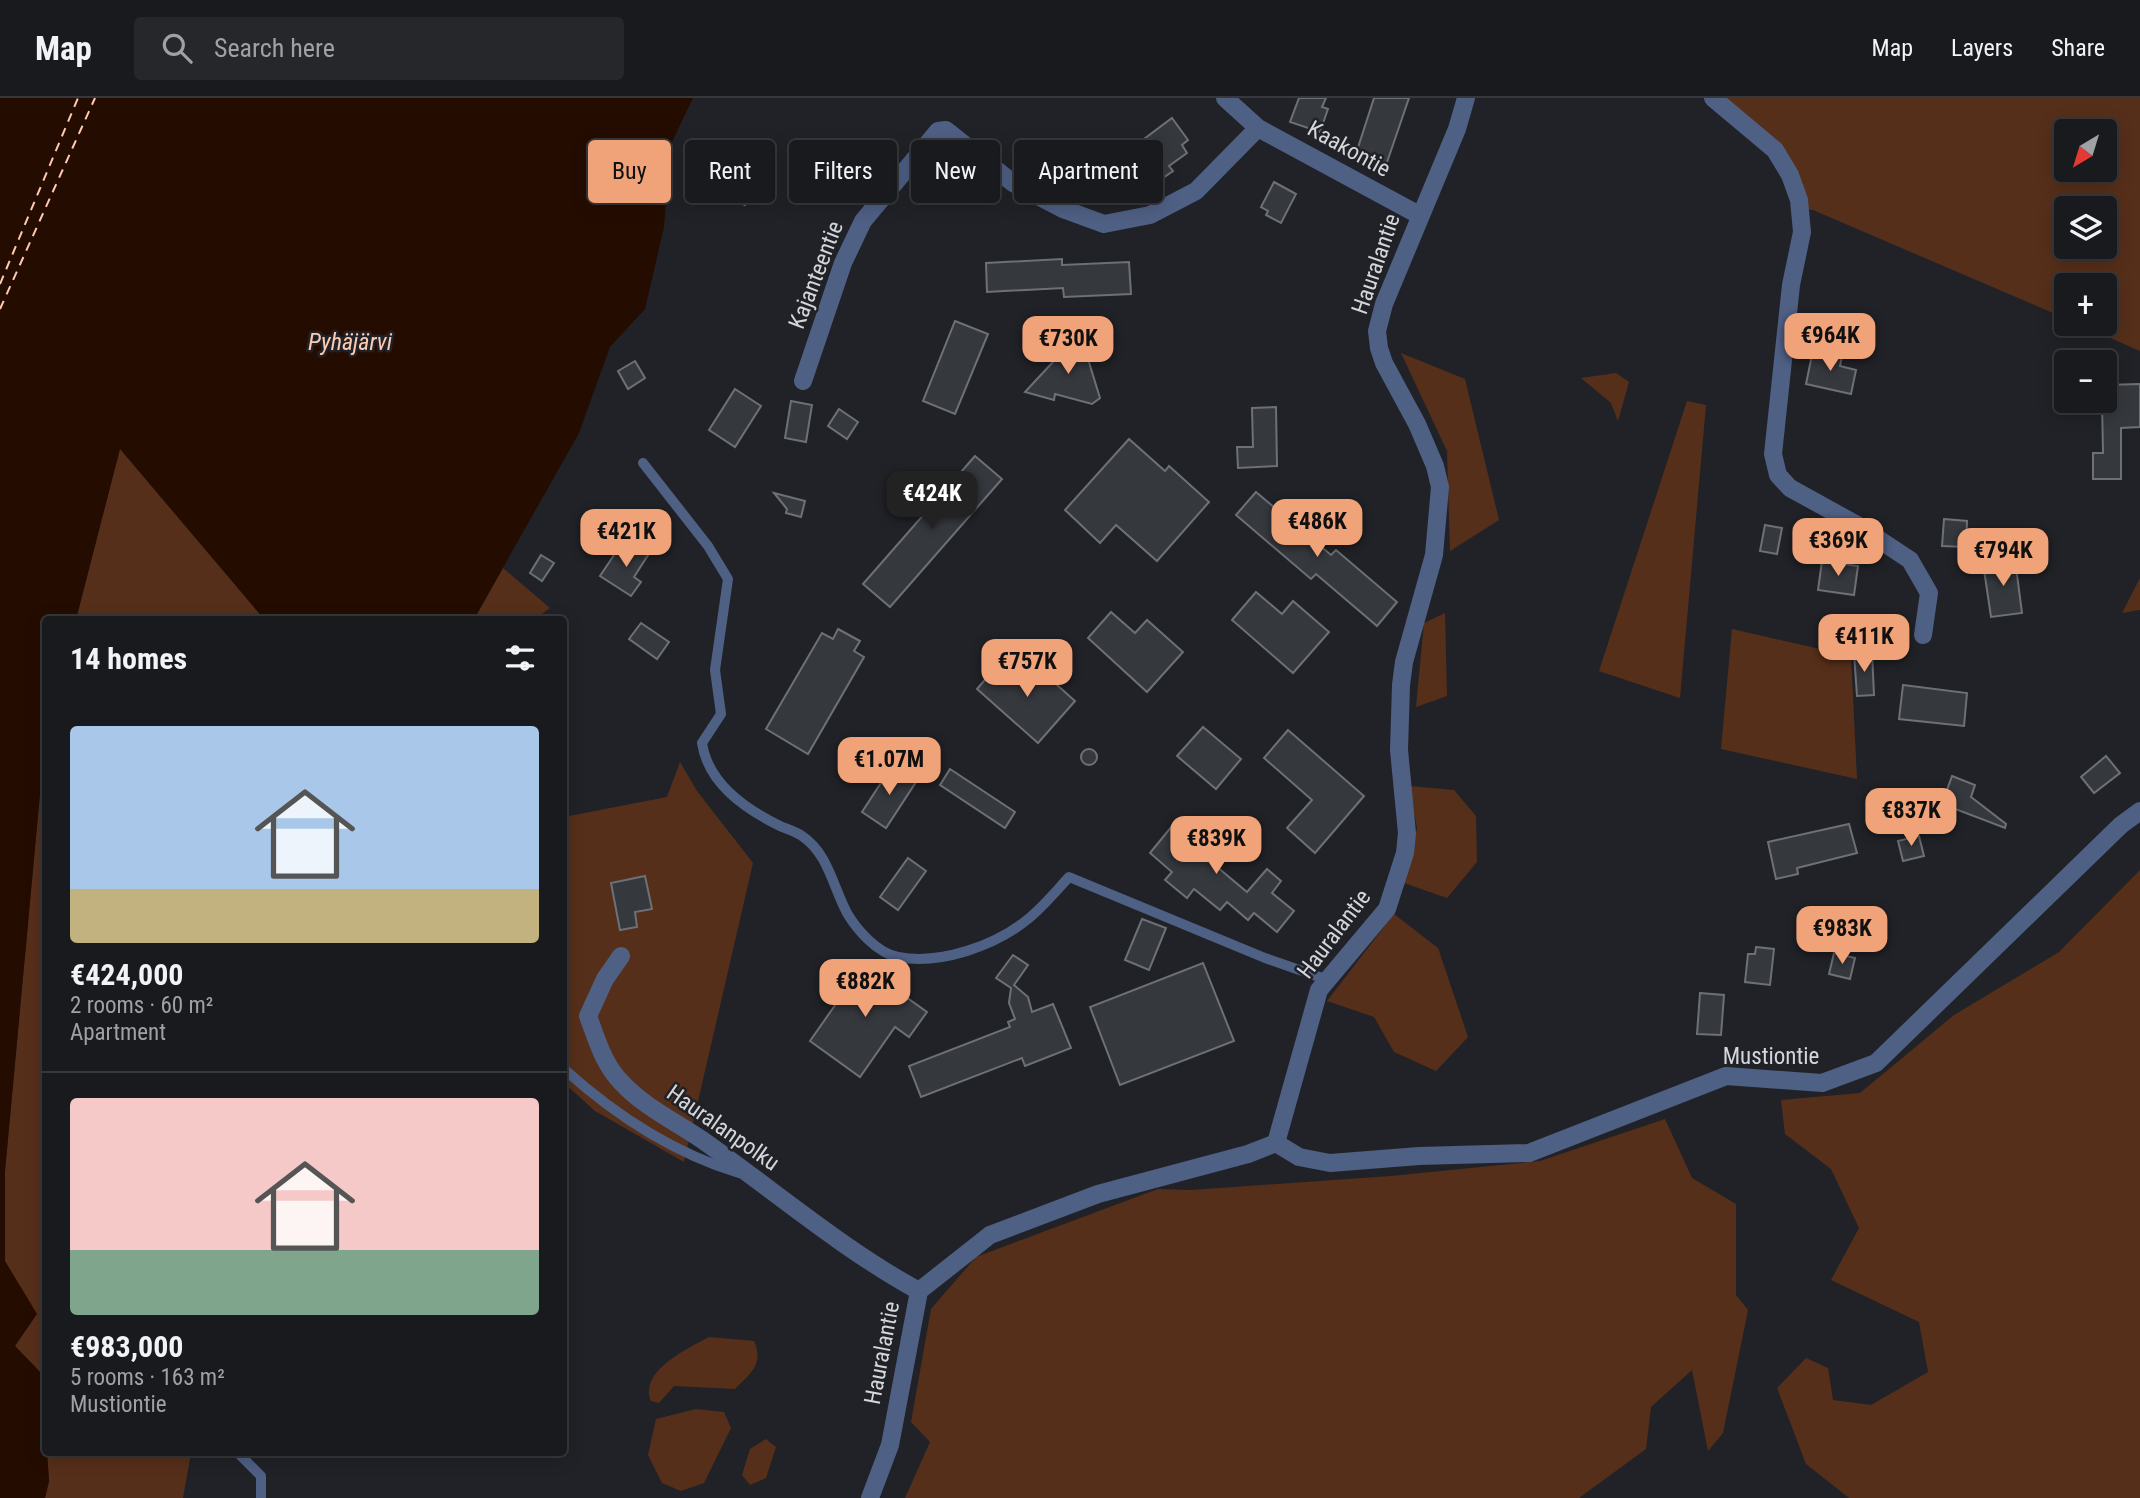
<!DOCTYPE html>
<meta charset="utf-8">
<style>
:root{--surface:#181a1d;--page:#25272a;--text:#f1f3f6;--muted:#9fa1a4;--line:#36383b;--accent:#f0a279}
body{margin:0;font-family:"Roboto Condensed",sans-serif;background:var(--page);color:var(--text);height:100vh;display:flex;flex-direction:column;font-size:26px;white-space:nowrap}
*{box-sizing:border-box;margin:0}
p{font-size:23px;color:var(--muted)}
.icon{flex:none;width:38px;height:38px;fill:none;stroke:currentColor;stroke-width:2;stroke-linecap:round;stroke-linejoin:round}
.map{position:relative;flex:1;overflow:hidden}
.sheet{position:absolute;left:42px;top:518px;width:525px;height:840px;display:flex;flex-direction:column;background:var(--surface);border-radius:7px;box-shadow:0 4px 18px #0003,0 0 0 2px var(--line)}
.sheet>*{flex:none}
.banner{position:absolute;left:588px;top:42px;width:665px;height:63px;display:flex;gap:14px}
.needle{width:46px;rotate:218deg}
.controls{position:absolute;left:2054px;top:21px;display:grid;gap:14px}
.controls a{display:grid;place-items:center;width:63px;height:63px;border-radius:7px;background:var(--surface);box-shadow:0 4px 18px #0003,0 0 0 2px var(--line);font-size:35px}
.price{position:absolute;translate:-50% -60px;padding:0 16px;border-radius:14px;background:var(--accent);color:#111;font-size:23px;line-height:46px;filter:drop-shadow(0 2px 4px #0008)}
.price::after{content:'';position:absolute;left:50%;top:42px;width:21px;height:16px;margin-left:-10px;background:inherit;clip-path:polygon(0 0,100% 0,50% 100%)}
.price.active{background:#222;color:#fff}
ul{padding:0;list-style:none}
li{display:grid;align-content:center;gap:14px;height:371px;padding:0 28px}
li+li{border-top:2px solid var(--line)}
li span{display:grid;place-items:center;height:217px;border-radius:7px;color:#555}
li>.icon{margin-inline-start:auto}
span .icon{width:126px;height:126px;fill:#fffc;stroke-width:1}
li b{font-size:30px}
h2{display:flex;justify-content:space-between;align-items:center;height:84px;padding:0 28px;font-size:30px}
.tag{padding:0 24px;border-radius:7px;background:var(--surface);box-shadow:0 4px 18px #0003,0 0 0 2px var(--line);font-size:24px;line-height:63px}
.tag.active{background:var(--accent);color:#111}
header{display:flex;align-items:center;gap:42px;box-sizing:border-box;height:98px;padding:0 35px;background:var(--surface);border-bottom:2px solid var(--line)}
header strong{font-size:33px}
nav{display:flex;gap:38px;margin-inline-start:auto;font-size:24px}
.search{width:490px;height:63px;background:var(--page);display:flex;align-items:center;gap:18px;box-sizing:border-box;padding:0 24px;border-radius:7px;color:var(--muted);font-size:26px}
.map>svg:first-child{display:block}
.green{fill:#562f1a;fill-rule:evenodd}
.water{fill:#250c01}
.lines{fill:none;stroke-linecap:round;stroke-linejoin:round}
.ferry{stroke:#fdcbb1;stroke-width:2;stroke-dasharray:9 7;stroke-linecap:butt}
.building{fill:#35383d;stroke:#6d7076;stroke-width:2}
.lane{stroke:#4f6085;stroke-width:10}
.street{stroke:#4f6085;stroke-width:18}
.labels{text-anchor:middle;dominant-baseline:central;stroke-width:5;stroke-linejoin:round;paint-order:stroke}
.street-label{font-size:23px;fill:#d4d6da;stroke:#202227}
.water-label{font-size:24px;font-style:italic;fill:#fdcbb1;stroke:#202227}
</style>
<header>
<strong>Map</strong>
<div class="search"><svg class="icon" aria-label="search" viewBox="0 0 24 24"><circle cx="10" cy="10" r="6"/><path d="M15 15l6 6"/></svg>Search here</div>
<nav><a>Map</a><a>Layers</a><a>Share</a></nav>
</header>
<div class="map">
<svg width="2140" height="1400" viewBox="0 0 2140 1400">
<rect width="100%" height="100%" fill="#202227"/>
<g class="green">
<path d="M 1726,0 L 2140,0 L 2140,253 L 2078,226 L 2105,226 L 2105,187 L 2067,187 L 2067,221 L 1813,112 L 1803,111 L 1802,96 ZM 2067,33 L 2105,33 L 2105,72 L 2067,72 ZM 2067,110 L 2105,110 L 2105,149 L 2067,149 Z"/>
<polygon points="1401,255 1465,281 1499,422 1450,453 1447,353"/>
<polygon points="1616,275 1629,284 1618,323 1611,305 1581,280"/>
<polygon points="1687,303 1706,307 1680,600 1599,573"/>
<polygon points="120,350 264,521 76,522"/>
<polygon points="503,470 550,510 535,521 474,522"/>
<polygon points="2140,480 2140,512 2122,515"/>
<polygon points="1445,515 1447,598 1416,609 1424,525"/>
<polygon points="1732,531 1851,558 1857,681 1721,651"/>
<polygon points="45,642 45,1334 42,1276 15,1248 25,1230 5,1163 5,1073"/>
<polygon points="680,664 697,693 753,765 684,1064 595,1013 564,985 564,719 667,699"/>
<polygon points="1409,688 1454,692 1476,718 1477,764 1447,800 1404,785 1417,730"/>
<polygon points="2140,772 2140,1400 1849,1400 1806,1366 1777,1290 1806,1260 1828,1270 1833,1302 1871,1307 1928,1274 1919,1224 1831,1182 1859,1130 1831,1071 1785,1036 1781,1002 1860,995 1954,917 2059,854"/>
<polygon points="1394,816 1438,850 1468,939 1436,973 1394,954 1374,919 1327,903"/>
<polygon points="1665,1021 1692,1080 1736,1106 1736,1197 1748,1212 1723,1335 1708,1353 1692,1272 1651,1309 1646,1351 1579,1400 905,1400 930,1344 911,1324 931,1211 976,1159 1158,1091 1191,1092 1391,1078 1540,1063"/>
<path d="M 709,1239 L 754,1243 C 764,1266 751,1275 735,1291 L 674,1288 L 659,1305 L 651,1303 C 639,1273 687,1251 709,1239 Z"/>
<polygon points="696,1311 724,1314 731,1330 704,1385 681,1393 662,1385 648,1357 656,1321"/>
<polygon points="766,1341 776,1349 766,1380 750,1387 742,1377 750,1351"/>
<polygon points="47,1355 191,1355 183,1400 45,1400 49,1383"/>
</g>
<polygon class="water" points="0,0 693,0 670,48 664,129 645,211 610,249 579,335 474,521 264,521 120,351 76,521 46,522 45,642 5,1073 5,1163 37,1216 15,1248 42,1276 49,1383 45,1400 0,1400"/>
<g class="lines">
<g class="ferry">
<polyline points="0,186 78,0"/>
<polyline points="0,211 95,0"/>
</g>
</g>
<g class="building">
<polygon points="1299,0 1326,0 1322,9 1328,11 1320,34 1290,24"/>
<polygon points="1374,0 1409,0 1384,73 1354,62"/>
<polygon points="1172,20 1188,42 1182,47 1187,55 1169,68 1173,73 1150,89 1147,85 1137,92 1120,69 1145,51 1140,44"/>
<polygon points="729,55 760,66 745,107 714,96"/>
<polygon points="1274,84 1296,96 1281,125 1266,117 1268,113 1261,109"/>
<polygon points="1062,161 1062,167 1129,164 1131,196 1064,199 1063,190 987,194 986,165"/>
<polygon points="955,223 988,236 955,316 923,303"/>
<polygon points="1080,235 1100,300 1092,306 1055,296 1054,302 1025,294"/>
<polygon points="1813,252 1842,258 1840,268 1856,272 1851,296 1806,286"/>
<polygon points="635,263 645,280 628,291 618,273"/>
<polygon points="2140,286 2140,329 2121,330 2121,381 2093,381 2093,355 2103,355 2102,303 2105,303 2105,287"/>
<polygon points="735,291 761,308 735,349 709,332"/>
<polygon points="791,303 812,307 806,344 785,340"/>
<polygon points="1276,309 1277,368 1238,370 1237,349 1253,349 1252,310"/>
<polygon points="839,311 858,324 847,341 828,328"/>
<polygon points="1129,341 1165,373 1169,368 1209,404 1157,463 1116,427 1100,445 1065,412"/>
<polygon points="975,358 1002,381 890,509 863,486"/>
<polygon points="1256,394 1331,457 1336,452 1397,504 1377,528 1316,476 1311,481 1236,417"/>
<polygon points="774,395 805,403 801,419 786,415 787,411"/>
<polygon points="1944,421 1967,423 1966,449 1942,448"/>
<polygon points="1765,427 1782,430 1777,456 1760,453"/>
<polygon points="634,444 650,454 634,479 641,484 631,498 600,478 618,451 626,456"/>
<polygon points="541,457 554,465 542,483 530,475"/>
<polygon points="2015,461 2022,515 1991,519 1983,465"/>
<polygon points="1822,463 1858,468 1854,497 1818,492"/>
<polygon points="1256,494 1282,516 1293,503 1329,534 1293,575 1232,522"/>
<polygon points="1111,514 1135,535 1147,522 1183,554 1147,594 1088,540"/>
<polygon points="641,525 669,544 657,561 629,541"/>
<polygon points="838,531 860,543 854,553 864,559 808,656 766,631 822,535 833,541"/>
<polygon points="1872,554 1874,597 1857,598 1854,555"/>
<polygon points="1004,560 1029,582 1039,571 1075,603 1038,645 977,591"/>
<polygon points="1903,587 1967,595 1964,628 1899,621"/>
<polygon points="1203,629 1241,661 1216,691 1177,658"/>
<polygon points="1288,632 1364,698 1315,755 1287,730 1312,702 1264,660"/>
<circle cx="1089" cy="659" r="8"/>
<polygon points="2106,658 2120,675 2094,695 2081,679"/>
<polygon points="892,668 916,684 886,730 862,714"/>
<polygon points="950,671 1015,714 1005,730 940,687"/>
<polygon points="1952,678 1975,687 1971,699 2006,726 2005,730 1942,706"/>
<polygon points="1201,721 1221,738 1204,758 1247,794 1267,771 1281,783 1272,795 1294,813 1277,834 1254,815 1248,822 1227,804 1220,812 1194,791 1187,800 1165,782 1172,774 1150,755 1172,728 1193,730"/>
<polygon points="1849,726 1857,755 1797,770 1798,776 1776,781 1768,744"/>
<polygon points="1919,738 1924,758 1903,763 1898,743"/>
<polygon points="908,760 926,773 898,812 880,799"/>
<polygon points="645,778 652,811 635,814 637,829 620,832 611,785"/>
<polygon points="1142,821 1166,830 1149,872 1125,862"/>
<polygon points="1756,849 1774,851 1770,887 1745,884 1748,856 1755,856"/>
<polygon points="1834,855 1855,860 1850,881 1829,876"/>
<polygon points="1013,857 1028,867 1014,887 1028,899 1032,914 1053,906 1071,950 1025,968 1022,960 921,999 909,968 1010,929 1008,924 1015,921 1009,905 1011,890 996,880"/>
<polygon points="854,862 927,914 909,939 895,929 860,979 810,943 845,893 837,887"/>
<polygon points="1203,865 1234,943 1120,987 1090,909"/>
<polygon points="1700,895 1724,897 1721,937 1697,936"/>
</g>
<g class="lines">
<g class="lane">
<path d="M 643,365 L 708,448 L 728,481 L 715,572 L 721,616 L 702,645 C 708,685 744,710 778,727 C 786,731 795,733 802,738 C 828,755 833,789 847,815 C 857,832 877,855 898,859 C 940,867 995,848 1028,821 C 1043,809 1056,793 1069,779 L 1265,860 L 1328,882"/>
<path d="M 564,971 C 615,1017 673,1055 739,1075"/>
<polyline points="237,1354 261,1378 261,1400"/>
</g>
<g class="street">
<polyline points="1225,0 1258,30 1419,117"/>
<polyline points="1713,0 1775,52 1790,77 1799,102 1802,134 1791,187 1773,356 1778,377 1790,390 1857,427 1910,462 1929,495 1923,537"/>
<polyline points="803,283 843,165 863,123 938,33 946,32 1013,85 1063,111 1104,126 1150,117 1196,93 1258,30"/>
<path d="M 621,858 L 605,881 L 588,918 C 597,942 603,965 621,984 C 646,1011 679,1025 708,1046 C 778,1096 844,1152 919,1193"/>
<polyline points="1276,1045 1319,892 1387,811 1405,755 1407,735 1399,652 1401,587 1404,564 1434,457 1440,389 1435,368 1417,326 1384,265 1379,250 1377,233 1384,206 1457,31 1466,0"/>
<polyline points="1276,1045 1299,1059 1330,1065 1419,1058 1529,1055 1726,978 1822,985 1876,965 2121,727 2140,713"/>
<polyline points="870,1400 890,1347 919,1193 990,1137 1098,1096 1248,1056 1276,1045"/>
</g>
</g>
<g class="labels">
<g class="street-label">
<text transform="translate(1349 51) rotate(29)">Kaakontie</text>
<text transform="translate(1376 166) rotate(-71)">Hauralantie</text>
<text transform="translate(816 177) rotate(-69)">Kajanteentie</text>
<text transform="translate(1334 836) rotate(-53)">Hauralantie</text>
<text x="1771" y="958">Mustiontie</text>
<text transform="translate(723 1030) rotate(35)">Hauralanpolku</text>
<text transform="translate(882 1255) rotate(-79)">Hauralantie</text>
</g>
<g class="water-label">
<text x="350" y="244">Pyhäjärvi</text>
</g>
</g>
</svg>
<div class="controls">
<a><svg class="needle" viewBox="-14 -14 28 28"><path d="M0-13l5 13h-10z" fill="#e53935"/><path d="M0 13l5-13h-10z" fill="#9fa1a4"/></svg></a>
<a><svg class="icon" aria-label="layers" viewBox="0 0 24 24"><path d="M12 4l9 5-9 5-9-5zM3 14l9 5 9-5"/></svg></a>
<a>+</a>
<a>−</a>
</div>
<b class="price" style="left:1830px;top:275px">€964K</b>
<b class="price" style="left:1068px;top:278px">€730K</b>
<b class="price active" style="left:932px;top:433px">€424K</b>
<b class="price" style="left:1317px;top:461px">€486K</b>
<b class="price" style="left:626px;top:471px">€421K</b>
<b class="price" style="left:1838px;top:480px">€369K</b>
<b class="price" style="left:2003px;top:490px">€794K</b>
<b class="price" style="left:1864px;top:576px">€411K</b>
<b class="price" style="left:1027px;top:601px">€757K</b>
<b class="price" style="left:889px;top:699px">€1.07M</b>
<b class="price" style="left:1911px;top:750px">€837K</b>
<b class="price" style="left:1216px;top:778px">€839K</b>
<b class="price" style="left:1842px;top:868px">€983K</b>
<b class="price" style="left:865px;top:921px">€882K</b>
<div class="banner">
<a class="tag active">Buy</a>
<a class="tag">Rent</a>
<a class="tag">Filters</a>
<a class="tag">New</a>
<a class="tag">Apartment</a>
</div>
<section class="sheet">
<h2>14 homes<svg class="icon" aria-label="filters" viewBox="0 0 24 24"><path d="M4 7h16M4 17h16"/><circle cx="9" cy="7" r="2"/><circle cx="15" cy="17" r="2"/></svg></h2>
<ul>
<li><span style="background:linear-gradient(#a9c7e8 75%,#c2b280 0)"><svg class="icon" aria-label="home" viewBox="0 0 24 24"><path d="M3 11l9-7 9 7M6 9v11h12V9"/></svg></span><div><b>€424,000</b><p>2 rooms · 60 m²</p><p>Apartment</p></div></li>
<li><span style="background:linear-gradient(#f6c9c9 70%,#7fa58c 0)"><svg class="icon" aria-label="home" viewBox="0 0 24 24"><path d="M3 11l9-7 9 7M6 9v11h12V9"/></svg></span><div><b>€983,000</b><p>5 rooms · 163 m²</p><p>Mustiontie</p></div></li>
</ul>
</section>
</div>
